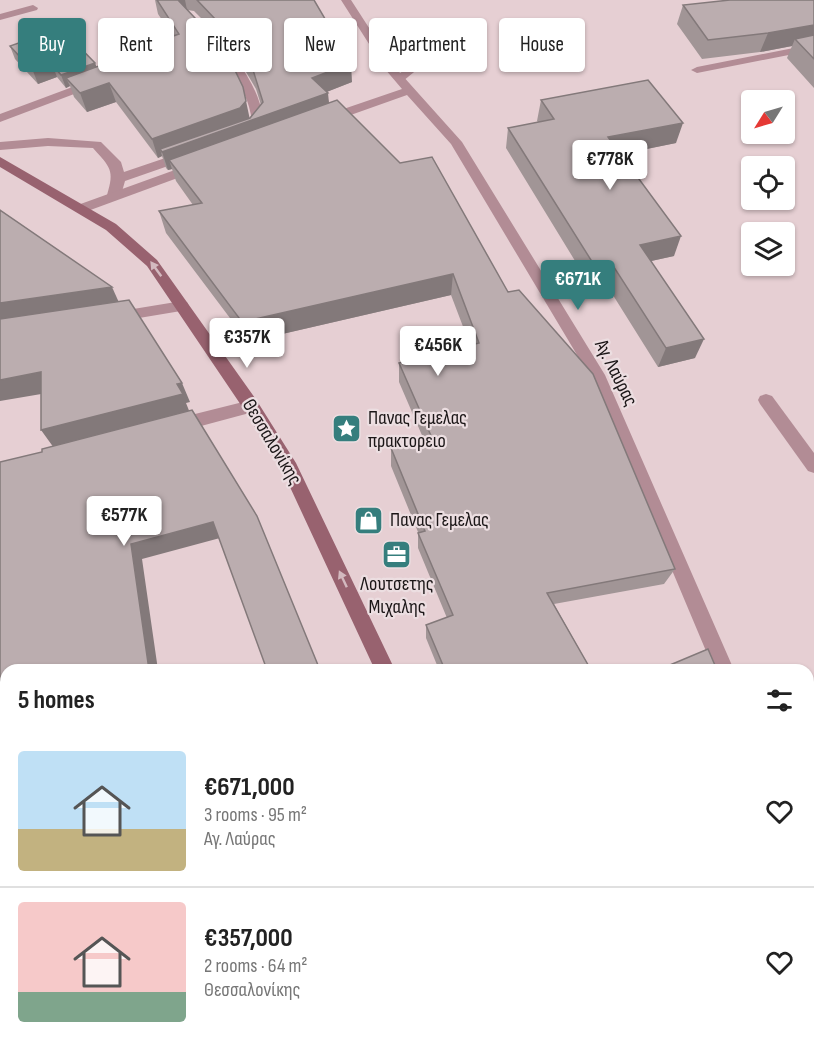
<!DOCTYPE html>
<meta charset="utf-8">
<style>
:root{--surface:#fff;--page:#f6f6f6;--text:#222;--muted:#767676;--line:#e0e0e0;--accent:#357e7d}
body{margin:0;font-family:"Sofia Sans Condensed",sans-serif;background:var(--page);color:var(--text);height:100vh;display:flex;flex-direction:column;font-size:22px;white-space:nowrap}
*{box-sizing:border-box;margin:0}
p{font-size:20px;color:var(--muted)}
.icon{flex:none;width:33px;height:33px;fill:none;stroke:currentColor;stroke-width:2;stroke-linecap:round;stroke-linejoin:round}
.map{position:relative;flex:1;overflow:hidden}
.panel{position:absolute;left:0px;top:664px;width:814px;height:386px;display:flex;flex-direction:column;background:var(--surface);border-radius:18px 18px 0 0;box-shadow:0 2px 4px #0004}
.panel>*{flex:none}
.banner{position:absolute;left:18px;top:18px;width:778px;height:54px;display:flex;gap:12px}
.needle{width:39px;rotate:233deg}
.fabs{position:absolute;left:741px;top:90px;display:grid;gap:12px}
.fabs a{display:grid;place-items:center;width:54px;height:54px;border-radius:6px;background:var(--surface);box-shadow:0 2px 4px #0004;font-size:30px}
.price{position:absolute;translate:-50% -51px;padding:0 14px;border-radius:6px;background:#fff;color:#222;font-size:20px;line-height:39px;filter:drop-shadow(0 2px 3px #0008)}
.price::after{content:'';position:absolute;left:50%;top:36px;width:18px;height:14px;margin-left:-9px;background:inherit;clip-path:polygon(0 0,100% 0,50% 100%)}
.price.on{background:var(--accent);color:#fff}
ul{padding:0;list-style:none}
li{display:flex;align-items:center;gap:18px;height:150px;padding:0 18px}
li+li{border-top:2px solid var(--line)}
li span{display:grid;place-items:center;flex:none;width:168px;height:120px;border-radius:6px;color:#555}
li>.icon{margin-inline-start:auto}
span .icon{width:72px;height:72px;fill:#fffc;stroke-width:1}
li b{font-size:26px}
h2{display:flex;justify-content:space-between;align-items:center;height:72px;padding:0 18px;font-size:26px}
.pill{padding:0 21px;border-radius:6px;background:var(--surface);box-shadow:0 2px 4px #0004;font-size:21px;line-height:54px}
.pill.on{background:var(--accent);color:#fff}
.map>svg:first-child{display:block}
.built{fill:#e6cfd3;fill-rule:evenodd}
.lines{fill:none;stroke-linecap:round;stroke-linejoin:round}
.lane{fill:#b28c95;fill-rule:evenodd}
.street{fill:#b28c95;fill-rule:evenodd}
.secondary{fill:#98626f;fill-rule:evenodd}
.wall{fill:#a19596;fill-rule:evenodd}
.shaded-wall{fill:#83797a}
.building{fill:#bbadaf;stroke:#83797a;stroke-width:1.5}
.oneway{fill:#d3b9bf}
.labels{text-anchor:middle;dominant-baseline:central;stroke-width:4.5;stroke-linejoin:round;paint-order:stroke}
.street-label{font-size:20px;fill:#1b1617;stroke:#ecdee1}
.poi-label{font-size:20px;fill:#1b1617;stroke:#ecdee1;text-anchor:start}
</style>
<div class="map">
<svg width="814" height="1049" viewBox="0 0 814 1049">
<rect width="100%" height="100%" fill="#ecdee1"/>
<path class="built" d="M 0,0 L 814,0 L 814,1049 L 637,1049 L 634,1044 L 808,1044 L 808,670 L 6,670 L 6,945 L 0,946 ZM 752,100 L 784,100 L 784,134 L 752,134 ZM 752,166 L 784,166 L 784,200 L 752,200 ZM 752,232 L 784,232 L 784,266 L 752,266 Z"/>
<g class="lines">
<g class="lane">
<polygon points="33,5 38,8 37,10 0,20 0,14"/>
<path d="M 203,27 L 207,28 C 234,54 259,84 264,122 L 254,133 L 250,134 L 244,130 L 252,121 C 247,82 221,59 197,30 Z"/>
<polygon points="447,37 451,38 451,42 403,81 395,81 395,77"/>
<polygon points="814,44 814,50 697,73 691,70 697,67"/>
<polygon points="94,79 98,81 98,85 0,122 0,114"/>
<path d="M 48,138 L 101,142 L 121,162 L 124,172 L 186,151 L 192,155 L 191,158 L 125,181 L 121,195 L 114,199 L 107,195 C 115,170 110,167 93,148 L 48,146 L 0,150 L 0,142 Z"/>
<polygon points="766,394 772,396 814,453 814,473 808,471 760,404 758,400 760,396"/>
<polygon points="251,400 257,401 259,406 257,411 175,433 169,431 167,426 169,421 175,419"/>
<polygon points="6,799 6,821 0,823 0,801"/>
</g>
<g class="street">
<polygon points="341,0 351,0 393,65 462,142 605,375 734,670 714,670 592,380 451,144 407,95 331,122 327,123 321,119 323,116 402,89 385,69"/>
<polygon points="197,162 202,163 203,166 202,169 85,212 80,213 73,209 75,206"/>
<polygon points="182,301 187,302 189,306 187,310 115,322 110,321 107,317 110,313 115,312"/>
<polygon points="808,839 814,840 814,862 808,861"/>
<polygon points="6,978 6,1002 0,1003 0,979"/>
</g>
<g class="secondary">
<polygon points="0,157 116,224 157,260 257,401 296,463 395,670 375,670 283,472 245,411 147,266 106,230 0,167"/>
<polygon points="32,1044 58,1044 56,1049 30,1049"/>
<polygon points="556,1044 583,1044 585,1049 558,1049"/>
</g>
</g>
<g class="wall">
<path d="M 155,0 L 314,0 L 352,82 L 326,92 L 329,103 L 508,292 L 675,569 L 664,584 L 554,604 L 591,670 L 439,670 L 426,638 L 426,625 L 447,618 L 418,548 L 418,532 L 391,466 L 391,448 L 424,440 L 399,382 L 399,363 L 470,345 L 451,295 L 248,342 L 166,233 L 159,211 L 193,205 L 176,181 L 172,169 L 168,170 L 166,168 L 162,156 L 158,158 L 116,102 L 87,112 L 74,97 L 70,86 L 66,88 L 57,77 L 38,84 L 15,59 L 10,46 L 95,63 L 96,67 L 118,59 L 173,36 L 158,14 ZM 187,10 L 194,11 L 206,23 L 239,60 L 256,89 L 261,105 L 250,118 L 249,118 Z"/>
<polygon points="814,0 814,88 787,58 792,46 760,52 702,59 677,24 683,5"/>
<polygon points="541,100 676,143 621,154 674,256 651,261 695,358 658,367 606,284 591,287 506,148 508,128 538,122 537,121"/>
<polygon points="6,882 6,939 0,940 0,883"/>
<polygon points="634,1044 671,1044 666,1049 637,1049"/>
<polygon points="772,1044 793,1044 814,1048 814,1049 775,1049"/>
</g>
<g class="shaded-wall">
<polygon points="178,0 185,0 187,10"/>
<polygon points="814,25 814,43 795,39 792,46 760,52 768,33"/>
<polygon points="95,63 100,76 66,78 70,86 66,88 61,75"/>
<polygon points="351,63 352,82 314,97 312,78"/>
<polygon points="52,64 57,77 38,84 33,71"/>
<polygon points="109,83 116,102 87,112 80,93"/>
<polygon points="328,93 330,113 169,160 172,169 168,170 162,152 160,149 162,156 158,158 152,139 246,101 250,120"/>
<polygon points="683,123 676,143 603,158 608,137"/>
<polygon points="681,236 674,256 633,265 640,245"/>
<polygon points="612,264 606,284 591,287 596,268"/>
<polygon points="453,274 451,295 248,342 242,322"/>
<polygon points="112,287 121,307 0,325 0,303"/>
<polygon points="704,339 695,358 658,367 666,348"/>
<polygon points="41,372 53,392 0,401 0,380"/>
<polygon points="182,383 190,402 186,403 190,413 54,448 41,430 177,384"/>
<polygon points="213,522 220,538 142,559 158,670 149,670 131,544"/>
<polygon points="6,688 6,704 0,705 0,689"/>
</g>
<g class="building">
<polygon points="157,0 178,0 211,35 230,60 243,87 246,101 240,108 152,139 109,83 80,93 66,78 118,59 120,54 179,34"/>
<polygon points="197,0 314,0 351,63 312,78 328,93 162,152 160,149 250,118 263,102 253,70 236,41"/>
<polygon points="730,0 814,0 814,25 768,33 708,40 683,5"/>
<polygon points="61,28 95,63 61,75 52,64 33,71 10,46"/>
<polygon points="814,35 814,59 795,39"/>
<polygon points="648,80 683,123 608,137 681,236 640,245 704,339 666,348 612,264 596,268 508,128 554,119 541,100"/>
<polygon points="337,100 400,163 432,157 508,292 519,290 593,374 675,569 547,593 591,670 445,670 426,625 453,615 418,533 425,531 391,448 432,438 399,363 479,343 453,274 242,322 159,211 202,203 169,160"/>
<polygon points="0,210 112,287 0,303"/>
<polygon points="129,300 182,383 177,384 183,394 41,430 41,372 0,380 0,319"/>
<polygon points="192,410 257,516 320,670 267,670 213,522 131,544 149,670 6,670 6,688 0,689 0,462 42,452 42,449"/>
<polygon points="708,649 717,670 658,670"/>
<polygon points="6,882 6,937 0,938 0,883"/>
<polygon points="808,892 814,892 814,992 808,991"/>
<polygon points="641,1044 671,1044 666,1049 644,1049"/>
<polygon points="790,1045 813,1049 792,1049"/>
</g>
<defs><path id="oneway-solid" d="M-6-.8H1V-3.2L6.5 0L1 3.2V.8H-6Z" transform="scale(1.5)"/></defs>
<g class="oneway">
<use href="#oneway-solid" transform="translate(156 269) rotate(-126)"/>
<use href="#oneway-solid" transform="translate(343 579) rotate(-115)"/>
</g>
<defs>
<symbol id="sight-square" viewBox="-11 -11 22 22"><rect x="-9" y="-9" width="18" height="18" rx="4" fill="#357e7d" stroke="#ecdee1"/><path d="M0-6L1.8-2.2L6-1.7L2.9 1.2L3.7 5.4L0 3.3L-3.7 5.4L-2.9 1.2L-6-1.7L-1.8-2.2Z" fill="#fff"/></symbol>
<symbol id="shop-square" viewBox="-11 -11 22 22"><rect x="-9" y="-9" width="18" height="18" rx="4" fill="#357e7d" stroke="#ecdee1"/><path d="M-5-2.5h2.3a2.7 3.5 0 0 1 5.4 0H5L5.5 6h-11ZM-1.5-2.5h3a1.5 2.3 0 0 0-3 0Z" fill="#fff"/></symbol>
<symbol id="office-square" viewBox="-11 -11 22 22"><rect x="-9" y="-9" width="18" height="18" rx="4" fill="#357e7d" stroke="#ecdee1"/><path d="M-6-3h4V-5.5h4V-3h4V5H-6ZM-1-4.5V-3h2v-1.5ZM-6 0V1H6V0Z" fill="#fff"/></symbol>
</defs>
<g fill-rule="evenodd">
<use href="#sight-square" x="330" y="412" width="33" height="33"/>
<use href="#shop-square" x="352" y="504" width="33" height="33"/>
<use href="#office-square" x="380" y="538" width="33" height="33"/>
</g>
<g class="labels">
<g class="street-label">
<text transform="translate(616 373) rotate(63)">Αγ. Λαύρας</text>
<text transform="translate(272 442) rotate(59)">Θεσσαλονίκης</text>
</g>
<g class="poi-label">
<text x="368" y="418">Πανας Γεμελας<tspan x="368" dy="23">πρακτορειο</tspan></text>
<text x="390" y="520">Πανας Γεμελας</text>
<text x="397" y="584" text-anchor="middle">Λουτσετης<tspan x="397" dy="23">Μιχαλης</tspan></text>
</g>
</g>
</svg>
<div class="fabs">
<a><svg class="needle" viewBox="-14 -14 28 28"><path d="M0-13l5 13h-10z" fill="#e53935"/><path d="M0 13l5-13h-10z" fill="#767676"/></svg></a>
<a><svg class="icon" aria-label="locate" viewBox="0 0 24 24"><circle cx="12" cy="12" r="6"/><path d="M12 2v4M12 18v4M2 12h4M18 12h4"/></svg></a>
<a><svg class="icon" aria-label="layers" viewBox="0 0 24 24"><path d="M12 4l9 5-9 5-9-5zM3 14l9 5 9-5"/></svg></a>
</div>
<b class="price" style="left:610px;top:191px">€778K</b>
<b class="price on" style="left:578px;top:311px">€671K</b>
<b class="price" style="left:247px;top:369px">€357K</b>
<b class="price" style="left:438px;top:377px">€456K</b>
<b class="price" style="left:124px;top:547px">€577K</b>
<div class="banner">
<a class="pill on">Buy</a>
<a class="pill">Rent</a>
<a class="pill">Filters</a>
<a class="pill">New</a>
<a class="pill">Apartment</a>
<a class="pill">House</a>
</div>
<section class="panel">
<h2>5 homes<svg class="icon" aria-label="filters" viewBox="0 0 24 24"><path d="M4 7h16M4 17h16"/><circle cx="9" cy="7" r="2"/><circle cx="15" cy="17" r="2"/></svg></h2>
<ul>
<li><span style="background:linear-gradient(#bfe0f5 65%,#c2b280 0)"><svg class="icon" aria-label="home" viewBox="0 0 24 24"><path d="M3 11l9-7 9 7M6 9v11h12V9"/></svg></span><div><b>€671,000</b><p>3 rooms · 95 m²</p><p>Αγ. Λαύρας</p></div><svg class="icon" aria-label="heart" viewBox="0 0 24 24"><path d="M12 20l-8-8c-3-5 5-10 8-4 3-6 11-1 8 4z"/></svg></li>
<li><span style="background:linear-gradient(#f6c9c9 75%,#7fa58c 0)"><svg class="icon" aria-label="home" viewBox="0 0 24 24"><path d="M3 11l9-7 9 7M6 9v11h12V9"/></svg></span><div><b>€357,000</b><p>2 rooms · 64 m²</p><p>Θεσσαλονίκης</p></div><svg class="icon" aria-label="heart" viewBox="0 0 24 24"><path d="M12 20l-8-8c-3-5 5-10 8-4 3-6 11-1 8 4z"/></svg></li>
</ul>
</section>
</div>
